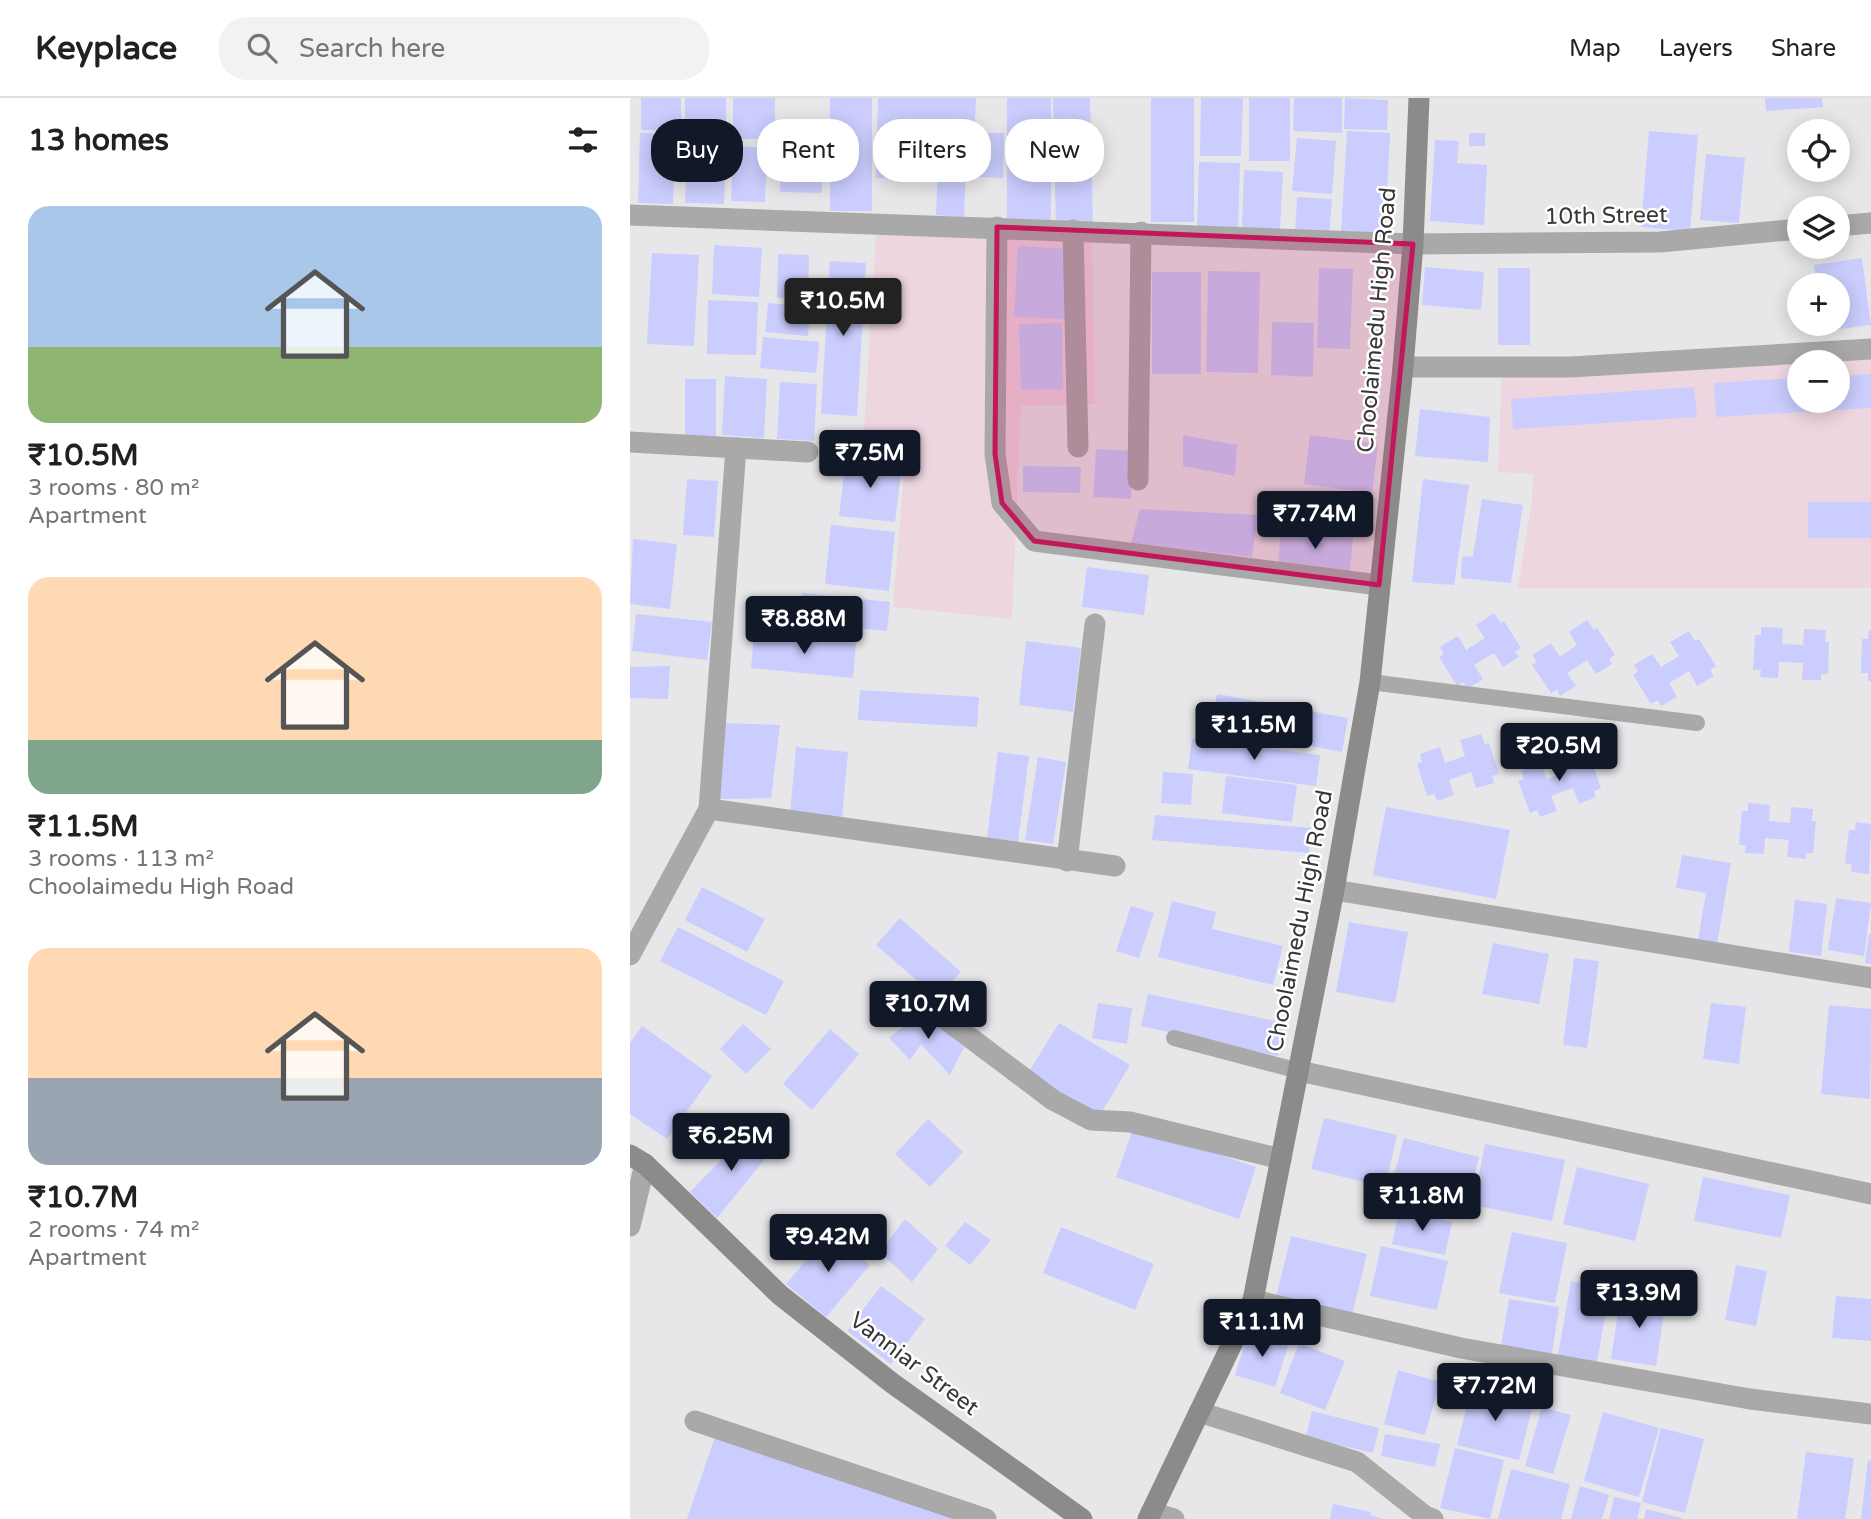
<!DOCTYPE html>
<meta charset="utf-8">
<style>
:root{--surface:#fff;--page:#f2f2f2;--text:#202124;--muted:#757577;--line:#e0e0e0;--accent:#111827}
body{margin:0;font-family:"Varela Round",sans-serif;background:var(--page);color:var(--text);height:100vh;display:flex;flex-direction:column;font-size:26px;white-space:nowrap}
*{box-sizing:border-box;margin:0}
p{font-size:23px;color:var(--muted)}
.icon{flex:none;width:38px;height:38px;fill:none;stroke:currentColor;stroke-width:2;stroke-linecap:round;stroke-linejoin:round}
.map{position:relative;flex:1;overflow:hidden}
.side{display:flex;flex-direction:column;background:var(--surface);width:630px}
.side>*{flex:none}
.banner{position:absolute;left:21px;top:21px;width:665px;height:63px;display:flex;gap:14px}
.buttons{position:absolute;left:1157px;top:21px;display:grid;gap:14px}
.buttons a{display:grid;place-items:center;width:63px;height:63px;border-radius:50%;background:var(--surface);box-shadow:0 4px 18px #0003;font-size:35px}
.price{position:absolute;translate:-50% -60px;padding:0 16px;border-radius:7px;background:var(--accent);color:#fff;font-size:23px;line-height:46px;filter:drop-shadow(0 2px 4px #0008)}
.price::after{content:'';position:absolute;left:50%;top:42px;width:21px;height:16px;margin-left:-10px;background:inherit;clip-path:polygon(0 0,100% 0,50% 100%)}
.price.selected{background:#222;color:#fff}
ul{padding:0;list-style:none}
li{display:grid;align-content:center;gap:14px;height:371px;padding:0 28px}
li span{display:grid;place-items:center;height:217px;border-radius:21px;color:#555}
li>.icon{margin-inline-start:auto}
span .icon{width:126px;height:126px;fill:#fffc;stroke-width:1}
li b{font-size:30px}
h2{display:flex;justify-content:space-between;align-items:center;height:84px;padding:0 28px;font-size:30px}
.tag{padding:0 24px;border-radius:28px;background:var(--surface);box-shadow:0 4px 18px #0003;font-size:24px;line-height:63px}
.tag.selected{background:var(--accent);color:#fff}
header{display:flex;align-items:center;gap:42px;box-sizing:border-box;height:98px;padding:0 35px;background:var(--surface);border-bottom:2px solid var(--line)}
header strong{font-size:33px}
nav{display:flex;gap:38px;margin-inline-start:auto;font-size:24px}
.search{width:490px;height:63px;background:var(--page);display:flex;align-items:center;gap:18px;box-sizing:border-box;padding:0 24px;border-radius:28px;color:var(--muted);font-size:26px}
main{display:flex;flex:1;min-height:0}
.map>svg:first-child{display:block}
.education{fill:#eed6e0;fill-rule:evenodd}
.building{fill:#cacdfd}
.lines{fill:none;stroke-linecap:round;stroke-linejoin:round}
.lane{stroke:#aaa9a9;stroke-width:16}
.street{stroke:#aaa9a9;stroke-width:21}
.secondary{stroke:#8c8b8a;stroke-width:21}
.marked{fill:#c2185b;fill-opacity:0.2;stroke:#c2185b;stroke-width:5;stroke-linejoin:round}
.labels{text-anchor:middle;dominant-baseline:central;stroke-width:5;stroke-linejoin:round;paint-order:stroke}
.street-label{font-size:23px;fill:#373738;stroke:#fff}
</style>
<header>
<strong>Keyplace</strong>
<div class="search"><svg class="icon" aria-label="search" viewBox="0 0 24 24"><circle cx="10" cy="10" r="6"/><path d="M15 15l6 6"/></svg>Search here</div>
<nav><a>Map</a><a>Layers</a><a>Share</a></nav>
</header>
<main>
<section class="side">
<h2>13 homes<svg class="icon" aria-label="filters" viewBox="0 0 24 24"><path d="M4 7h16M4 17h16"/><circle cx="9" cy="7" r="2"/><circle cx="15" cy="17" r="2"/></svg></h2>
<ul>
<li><span style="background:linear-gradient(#a9c7e8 65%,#8fb573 0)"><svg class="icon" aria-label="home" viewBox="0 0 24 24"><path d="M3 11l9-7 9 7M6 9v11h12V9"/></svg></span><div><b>₹10.5M</b><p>3 rooms · 80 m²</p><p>Apartment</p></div></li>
<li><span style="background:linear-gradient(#ffd9b3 75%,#7fa58c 0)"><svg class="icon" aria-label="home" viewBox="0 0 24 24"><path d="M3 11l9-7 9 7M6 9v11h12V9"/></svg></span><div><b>₹11.5M</b><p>3 rooms · 113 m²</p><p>Choolaimedu High Road</p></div></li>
<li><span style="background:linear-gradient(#ffd9b3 60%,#9aa5b1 0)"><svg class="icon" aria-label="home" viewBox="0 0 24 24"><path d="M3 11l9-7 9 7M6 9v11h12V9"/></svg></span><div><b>₹10.7M</b><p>2 rooms · 74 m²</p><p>Apartment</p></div></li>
</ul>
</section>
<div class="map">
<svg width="1241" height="1421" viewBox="0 0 1241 1421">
<rect width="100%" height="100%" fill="#e7e7ea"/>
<g class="education">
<polygon points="462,135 465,306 391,308 382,521 263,509 277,339 234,332 246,137"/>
<path d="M 1241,248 L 1241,490 L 888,490 L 902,402 L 903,376 L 868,374 L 872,264 ZM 1169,264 L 1208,264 L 1208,303 L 1169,303 Z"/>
</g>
<g class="building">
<rect x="11" y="0" width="40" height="32"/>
<rect x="55" y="0" width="41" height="44"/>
<rect x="103" y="0" width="42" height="41"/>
<rect x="200" y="0" width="42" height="113"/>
<polygon points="248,0 346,0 344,44 288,43 287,81 246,80"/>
<rect x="377" y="0" width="44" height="123"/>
<polygon points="423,0 460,0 463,129 426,130"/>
<rect x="521" y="0" width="43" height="124"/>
<polygon points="571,0 613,0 611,58 570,58"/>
<rect x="619" y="0" width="41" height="63"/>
<polygon points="664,0 712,0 712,35 663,33"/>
<polygon points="715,0 758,2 757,32 714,31"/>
<polygon points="1135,0 1192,0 1193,9 1136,13"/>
<polygon points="717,33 760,35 755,135 711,133"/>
<polygon points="1019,33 1068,37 1060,133 1011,129"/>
<polygon points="10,35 45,36 43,106 8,105"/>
<polygon points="346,35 374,35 373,80 345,79"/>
<rect x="839" y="35" width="16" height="13"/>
<polygon points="667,40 706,43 702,96 662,93"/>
<polygon points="805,42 829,43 827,65 857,67 854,127 800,123"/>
<polygon points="150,47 192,47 192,95 150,94"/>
<polygon points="103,48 137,50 135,104 101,103"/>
<polygon points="57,49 96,50 94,106 55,105"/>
<polygon points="1076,56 1115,60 1109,125 1070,122"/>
<polygon points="569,64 610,65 608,134 567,133"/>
<polygon points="308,69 336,70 334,119 306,117"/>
<polygon points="614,72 653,74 650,132 612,131"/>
<polygon points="667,99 702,101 699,139 665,137"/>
<polygon points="84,147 132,150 129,199 82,196"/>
<polygon points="388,148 439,151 435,221 384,219"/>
<polygon points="22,155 69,157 64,248 17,246"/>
<polygon points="148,156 179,157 178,201 147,200"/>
<polygon points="1232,160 1241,227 1193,233 1192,226 1208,226 1208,187 1186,187 1184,167"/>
<polygon points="200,163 236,165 227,318 191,316"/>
<polygon points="795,169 854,174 851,212 792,207"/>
<polygon points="689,170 723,171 720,251 687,250"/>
<rect x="868" y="170" width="32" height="77"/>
<polygon points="578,173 630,174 628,275 576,274"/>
<rect x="522" y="174" width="49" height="102"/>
<polygon points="78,202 128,204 126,257 77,256"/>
<polygon points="138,205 180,209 178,238 135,234"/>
<polygon points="642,224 684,225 683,279 641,277"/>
<polygon points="432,225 433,291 391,292 389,226"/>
<polygon points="133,239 189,244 186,275 130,270"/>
<polygon points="1241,276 1241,310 1086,319 1084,285 1169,280 1169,303 1208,303 1208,278"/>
<polygon points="95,278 137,281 134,340 92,337"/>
<rect x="55" y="281" width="31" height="62"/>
<polygon points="150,284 187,286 184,343 147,341"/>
<polygon points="1064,289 1067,319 883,331 881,301"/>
<polygon points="790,311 860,319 858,364 785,358"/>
<polygon points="553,337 607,347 605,378 553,368"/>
<polygon points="680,337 748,346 742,395 674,386"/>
<polygon points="466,351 504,353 501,401 463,399"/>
<polygon points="216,360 272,366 265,424 209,418"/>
<polygon points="393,368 451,369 450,395 393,394"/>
<polygon points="57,381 88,383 84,439 53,437"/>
<polygon points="793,381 839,387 824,487 782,484"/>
<polygon points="666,397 740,404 737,436 663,429"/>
<polygon points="852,401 893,407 881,485 831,480 832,459 843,458"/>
<rect x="1178" y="404" width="63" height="36"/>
<polygon points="510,411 628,417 622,459 501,445"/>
<polygon points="201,427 265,434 259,493 195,486"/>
<polygon points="651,433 723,440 720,473 648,466"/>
<polygon points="3,441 47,446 40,511 0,506"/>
<polygon points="457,469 519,477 514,517 452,509"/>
<polygon points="172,495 260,504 257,533 169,524"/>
<polygon points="864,515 871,525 874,523 891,550 885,554 889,559 873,569 864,555 844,567 853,581 837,591 833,584 827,588 809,559 814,556 810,549 828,538 836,552 855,540 846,527"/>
<polygon points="6,516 82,524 77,562 2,553"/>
<polygon points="957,522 964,532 967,530 985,557 979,561 982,566 966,576 957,562 937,575 946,588 930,598 927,592 921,595 902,567 907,564 902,557 921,545 930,559 947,547 939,534"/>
<polygon points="1131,529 1153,530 1152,546 1173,547 1174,531 1196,532 1195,544 1199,544 1198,576 1191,576 1191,582 1172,582 1173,565 1149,564 1148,580 1130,579 1131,572 1123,572 1125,537 1131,537"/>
<polygon points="1239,532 1241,532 1241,583 1238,583 1238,575 1231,575 1232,541 1238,541"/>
<polygon points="1059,533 1065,543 1069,541 1086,568 1080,572 1084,578 1067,588 1059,573 1039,585 1047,599 1031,608 1028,602 1021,606 1003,577 1008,574 1004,567 1022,556 1031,569 1049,558 1040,544"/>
<polygon points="124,536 226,545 223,580 121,570"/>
<polygon points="396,543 451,550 443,614 389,607"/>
<polygon points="40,568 38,601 0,600 0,569"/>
<polygon points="230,592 349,599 347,629 228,622"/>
<polygon points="587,596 718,620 712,654 581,629"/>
<polygon points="95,625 150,627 141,700 89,701"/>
<polygon points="851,636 855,647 859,645 869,676 862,678 864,685 846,690 841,674 819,682 824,697 807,703 804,696 797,698 787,666 792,664 790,656 810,649 815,665 835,658 830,642"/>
<polygon points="562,641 690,657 686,688 558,671"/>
<polygon points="166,649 218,654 212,720 160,715"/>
<polygon points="951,651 955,662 960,660 971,690 964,693 966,699 949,706 943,690 921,698 927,713 910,719 907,712 900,715 888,683 894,681 891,673 911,665 917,681 937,673 931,658"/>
<polygon points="368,654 399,658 388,744 357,740"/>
<polygon points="408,659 436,664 423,746 395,742"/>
<polygon points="533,674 563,676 561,707 531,705"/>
<polygon points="596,678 667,687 662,724 592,715"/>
<polygon points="1118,705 1140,707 1139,723 1160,725 1161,709 1183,711 1182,723 1186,723 1183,755 1176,755 1176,761 1157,759 1159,742 1135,740 1134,756 1115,755 1116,747 1109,747 1112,713 1118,713"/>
<polygon points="756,709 880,732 866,801 743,777"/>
<polygon points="525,717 681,730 679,755 522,742"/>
<polygon points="1226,724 1241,726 1239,776 1221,774 1222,767 1215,765 1219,732 1225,732"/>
<polygon points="1052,757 1101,765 1087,846 1068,842 1076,795 1046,790"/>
<polygon points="72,789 135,821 117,854 55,822"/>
<polygon points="1206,800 1241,805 1234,858 1198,852"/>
<polygon points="1165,802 1197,806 1191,858 1159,854"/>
<polygon points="542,803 586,814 582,831 653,848 643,887 528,859"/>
<polygon points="501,808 524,815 509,860 486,853"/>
<polygon points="270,820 331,874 307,900 246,847"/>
<polygon points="719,824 778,834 765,905 706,894"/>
<polygon points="48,829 154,883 136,917 30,863"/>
<polygon points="1239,836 1241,836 1241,866 1235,865"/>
<polygon points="863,845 919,856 909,906 852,896"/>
<polygon points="944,860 969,863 957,950 933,947"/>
<polygon points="518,896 655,925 648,958 511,928"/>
<polygon points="468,905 502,910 497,946 462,940"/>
<polygon points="1081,905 1116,909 1109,966 1073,961"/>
<polygon points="1199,907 1241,911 1240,1001 1191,996"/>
<polygon points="292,913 334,949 320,977 291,946 280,962 259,940"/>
<polygon points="429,925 500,967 468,1020 397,977"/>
<polygon points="113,926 141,951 116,976 90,951"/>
<polygon points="12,928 82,978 37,1041 0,1016 0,945"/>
<polygon points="200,931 229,956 182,1012 153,986"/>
<polygon points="694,1020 767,1037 755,1089 681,1071"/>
<polygon points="298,1021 333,1054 300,1089 265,1056"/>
<polygon points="125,1027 139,1056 87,1120 60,1094"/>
<polygon points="504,1028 626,1069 609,1121 486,1079"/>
<polygon points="774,1040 849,1059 837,1107 761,1088"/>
<polygon points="855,1046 935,1062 922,1123 843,1107"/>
<polygon points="947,1069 1019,1086 1005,1143 933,1126"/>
<polygon points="1073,1079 1160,1097 1151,1140 1064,1123"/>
<polygon points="769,1113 822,1124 815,1157 762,1146"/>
<polygon points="275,1121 308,1151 282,1184 250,1154"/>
<polygon points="335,1124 361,1142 340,1167 315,1148"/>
<polygon points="431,1129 524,1166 505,1212 413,1175"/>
<polygon points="200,1134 240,1167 196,1219 156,1186"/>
<polygon points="882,1134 937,1145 925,1205 869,1195"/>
<polygon points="661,1138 737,1156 722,1217 646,1199"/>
<polygon points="751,1148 818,1163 807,1212 740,1198"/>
<polygon points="1106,1167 1137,1173 1126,1228 1095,1222"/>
<polygon points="941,1183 980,1190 967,1264 928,1257"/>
<polygon points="251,1188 295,1221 261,1266 217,1233"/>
<polygon points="991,1195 1036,1202 1026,1268 981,1261"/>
<polygon points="1206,1198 1241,1201 1241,1243 1202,1240"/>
<polygon points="879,1201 929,1209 922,1256 871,1248"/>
<polygon points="619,1232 659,1245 645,1289 605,1277"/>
<polygon points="669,1245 715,1263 695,1312 650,1295"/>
<polygon points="768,1272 810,1284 795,1337 754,1326"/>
<polygon points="842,1288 904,1303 889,1362 827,1347"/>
<polygon points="912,1309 941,1317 923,1376 895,1368"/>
<polygon points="682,1313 749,1330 743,1355 676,1339"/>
<polygon points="973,1314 1029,1330 1009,1399 954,1383"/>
<polygon points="1031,1330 1074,1341 1055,1415 1012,1404"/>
<polygon points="755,1336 810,1346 805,1369 751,1358"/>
<polygon points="85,1339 328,1421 57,1421"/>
<polygon points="825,1350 874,1362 860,1421 810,1410"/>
<polygon points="1176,1354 1224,1360 1215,1421 1167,1421"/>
<polygon points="1238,1362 1241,1363 1241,1421 1231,1421"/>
<polygon points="881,1371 940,1386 931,1421 868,1421"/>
<polygon points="950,1388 979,1397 972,1421 941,1421"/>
<polygon points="984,1399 1011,1405 1007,1421 979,1421"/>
<polygon points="703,1406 741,1414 740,1417 754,1421 700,1421"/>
<polygon points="1016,1411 1052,1420 1052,1421 1014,1421"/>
</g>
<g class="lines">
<g class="lane">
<polyline points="740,584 1067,625"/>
<polyline points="544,940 669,973"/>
</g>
<g class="street">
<polyline points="0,117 783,146 1030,144 1169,131"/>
<polyline points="1208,128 1241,125"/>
<polyline points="367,129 365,356 372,405 404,443 749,487"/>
<polyline points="443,132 448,349"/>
<polyline points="773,269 941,269 1241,251"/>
<polyline points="0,344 178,354"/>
<polyline points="508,382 511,134"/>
<polyline points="79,711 485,768"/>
<polyline points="437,763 465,526"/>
<polyline points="704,792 1241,880"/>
<polyline points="0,857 79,711 106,350"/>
<polyline points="306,914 423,1002 461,1022 500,1024 651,1061"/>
<polyline points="669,973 1241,1096"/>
<polyline points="0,1128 15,1066"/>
<polyline points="623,1202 831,1250 1120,1301 1241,1316"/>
<polyline points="569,1314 727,1364 795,1418 803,1421"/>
<polyline points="65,1323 356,1421"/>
<polyline points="521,1414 544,1421"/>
</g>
<g class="secondary">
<polyline points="0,1057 15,1066 150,1197 262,1285 452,1421"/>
<polyline points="518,1421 623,1202 704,792 740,584 773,269 783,146 789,0"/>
</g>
</g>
<path class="marked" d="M 367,129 L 783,146 L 749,487 L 404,443 L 372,405 L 365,356 Z"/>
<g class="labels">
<g class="street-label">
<text transform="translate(976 118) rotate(-1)">10th Street</text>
<text transform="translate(747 222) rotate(-85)">Choolaimedu High Road</text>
<text transform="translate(670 823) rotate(-79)">Choolaimedu High Road</text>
<text transform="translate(284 1266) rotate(37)">Vanniar Street</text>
</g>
</g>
</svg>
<div class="buttons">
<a><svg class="icon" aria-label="locate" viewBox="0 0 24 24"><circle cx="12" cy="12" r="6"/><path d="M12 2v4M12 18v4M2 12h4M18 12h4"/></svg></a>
<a><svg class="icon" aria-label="layers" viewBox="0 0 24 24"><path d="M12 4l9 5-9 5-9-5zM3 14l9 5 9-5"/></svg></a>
<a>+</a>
<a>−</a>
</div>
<b class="price selected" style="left:213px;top:240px">₹10.5M</b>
<b class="price" style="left:240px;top:392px">₹7.5M</b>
<b class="price" style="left:685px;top:453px">₹7.74M</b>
<b class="price" style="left:174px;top:558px">₹8.88M</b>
<b class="price" style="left:624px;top:664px">₹11.5M</b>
<b class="price" style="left:929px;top:685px">₹20.5M</b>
<b class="price" style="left:298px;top:943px">₹10.7M</b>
<b class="price" style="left:101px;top:1075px">₹6.25M</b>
<b class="price" style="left:792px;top:1135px">₹11.8M</b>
<b class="price" style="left:198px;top:1176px">₹9.42M</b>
<b class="price" style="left:1009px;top:1232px">₹13.9M</b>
<b class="price" style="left:632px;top:1261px">₹11.1M</b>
<b class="price" style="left:865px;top:1325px">₹7.72M</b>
<div class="banner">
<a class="tag selected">Buy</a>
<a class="tag">Rent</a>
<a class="tag">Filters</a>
<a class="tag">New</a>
</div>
</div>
</main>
